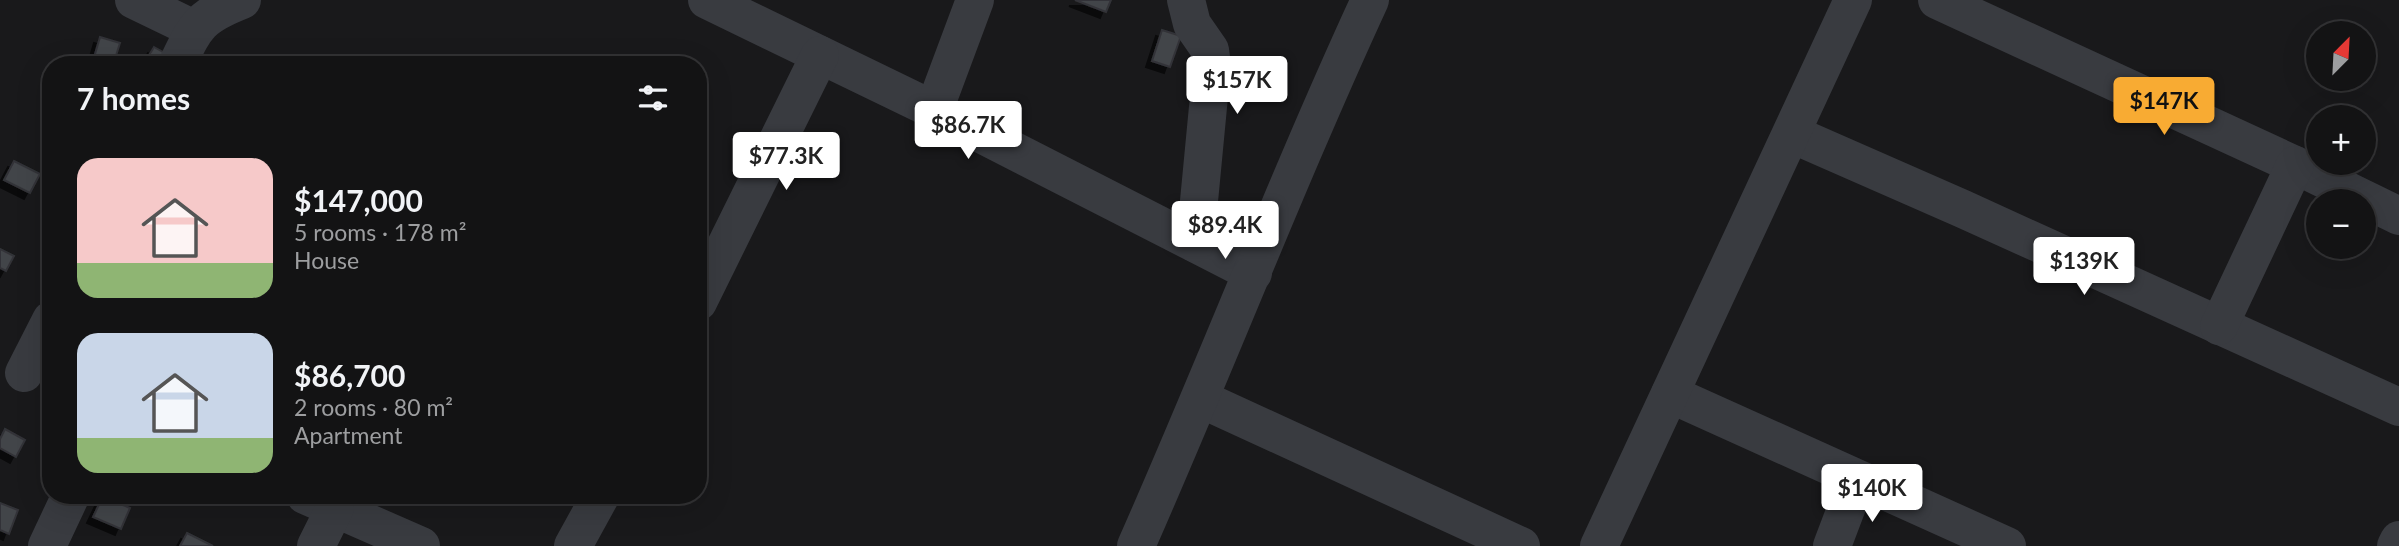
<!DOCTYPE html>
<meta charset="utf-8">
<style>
:root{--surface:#131314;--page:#1c1c1d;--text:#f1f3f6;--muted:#9d9ea0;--line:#323234;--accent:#f8ab33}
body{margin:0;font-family:Lato,sans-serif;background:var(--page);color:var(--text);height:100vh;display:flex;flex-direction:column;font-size:26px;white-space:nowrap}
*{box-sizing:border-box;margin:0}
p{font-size:23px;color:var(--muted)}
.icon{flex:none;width:38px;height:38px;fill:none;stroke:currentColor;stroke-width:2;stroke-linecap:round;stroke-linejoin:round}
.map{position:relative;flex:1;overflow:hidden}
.sheet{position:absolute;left:42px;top:56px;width:665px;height:448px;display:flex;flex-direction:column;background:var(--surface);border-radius:28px;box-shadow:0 7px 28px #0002,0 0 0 2px var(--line)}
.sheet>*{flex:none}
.needle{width:46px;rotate:24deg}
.fabs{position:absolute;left:2306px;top:21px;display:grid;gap:14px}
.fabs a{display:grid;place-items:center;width:70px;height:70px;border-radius:50%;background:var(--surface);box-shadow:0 7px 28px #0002,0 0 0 2px var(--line);font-size:35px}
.price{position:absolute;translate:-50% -60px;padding:0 16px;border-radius:7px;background:#fff;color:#222;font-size:23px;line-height:46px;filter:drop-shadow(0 2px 4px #0008)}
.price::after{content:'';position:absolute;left:50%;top:42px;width:21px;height:16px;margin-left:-10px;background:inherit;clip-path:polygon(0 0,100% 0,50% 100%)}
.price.on{background:var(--accent);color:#111}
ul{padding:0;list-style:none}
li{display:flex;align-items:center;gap:21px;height:175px;padding:0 35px}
li span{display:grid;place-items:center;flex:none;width:196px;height:140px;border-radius:21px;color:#555}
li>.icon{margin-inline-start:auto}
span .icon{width:84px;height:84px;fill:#fffc;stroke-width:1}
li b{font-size:30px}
h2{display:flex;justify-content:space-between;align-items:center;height:84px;padding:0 35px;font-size:30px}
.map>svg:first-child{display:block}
.building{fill:#434448;stroke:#323337;stroke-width:2;filter:url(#shadow)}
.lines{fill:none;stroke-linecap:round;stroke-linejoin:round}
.minor{stroke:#393b40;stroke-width:38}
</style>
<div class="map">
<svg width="2399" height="546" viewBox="0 0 2399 546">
<defs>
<filter id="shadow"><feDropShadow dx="-6" dy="6" stdDeviation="0" flood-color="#0009"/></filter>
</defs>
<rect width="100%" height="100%" fill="#19191b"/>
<g class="building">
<polygon points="1075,0 1111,0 1106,12"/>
<polygon points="1162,30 1181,36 1170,67 1152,61"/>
<polygon points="100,37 120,43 113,65 104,65 93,61"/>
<polygon points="154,47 170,56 165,65 143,65"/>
<polygon points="14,161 40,174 30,193 4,180"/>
<polygon points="0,249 14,256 6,271 0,268"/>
<polygon points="5,429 25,440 16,457 0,448 0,439"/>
<polygon points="103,496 130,508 121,529 93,517"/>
<polygon points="0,503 18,510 9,534 0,530"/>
<polygon points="187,533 213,546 180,546"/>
</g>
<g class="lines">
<g class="minor">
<polyline points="134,0 194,29"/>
<polyline points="707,0 934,110 1253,273"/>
<polyline points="1186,0 1192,24 1210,50 1212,65 1195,243"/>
<polyline points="1937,0 2295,165 2399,216"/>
<path d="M 177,65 C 196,25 199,17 242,0"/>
<polyline points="934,110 975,0"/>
<polyline points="1792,134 1963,209 2399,407"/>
<polyline points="698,302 820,55"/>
<polyline points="2219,326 2295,165"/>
<polyline points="24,373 51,320"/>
<polyline points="1670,394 2007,546"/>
<polyline points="1201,399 1521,546"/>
<polyline points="305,495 421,546"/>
<polyline points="47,546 71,495"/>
<polyline points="316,546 335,508"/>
<polyline points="573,546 601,495"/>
<path d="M 1136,546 C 1216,365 1287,180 1370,0"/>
<polyline points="1599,546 1853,0"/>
<polyline points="1832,546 1857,480"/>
<polyline points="2396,546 2399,540"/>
</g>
</g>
</svg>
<div class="fabs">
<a><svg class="needle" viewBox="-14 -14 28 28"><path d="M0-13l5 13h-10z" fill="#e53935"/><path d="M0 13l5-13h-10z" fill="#9d9ea0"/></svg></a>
<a>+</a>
<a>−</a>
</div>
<b class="price" style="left:1237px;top:116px">$157K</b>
<b class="price on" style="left:2164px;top:137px">$147K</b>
<b class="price" style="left:968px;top:161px">$86.7K</b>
<b class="price" style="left:786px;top:192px">$77.3K</b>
<b class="price" style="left:1225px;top:261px">$89.4K</b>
<b class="price" style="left:2084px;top:297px">$139K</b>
<b class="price" style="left:1872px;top:524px">$140K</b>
<section class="sheet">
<h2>7 homes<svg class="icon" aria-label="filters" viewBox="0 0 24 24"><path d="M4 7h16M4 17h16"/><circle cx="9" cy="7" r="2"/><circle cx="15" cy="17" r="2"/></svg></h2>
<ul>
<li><span style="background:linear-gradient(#f6c9c9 75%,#8fb573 0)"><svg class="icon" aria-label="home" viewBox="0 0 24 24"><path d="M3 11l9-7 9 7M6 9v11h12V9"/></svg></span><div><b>$147,000</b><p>5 rooms · 178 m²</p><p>House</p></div></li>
<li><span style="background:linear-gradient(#c9d6e8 75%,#8fb573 0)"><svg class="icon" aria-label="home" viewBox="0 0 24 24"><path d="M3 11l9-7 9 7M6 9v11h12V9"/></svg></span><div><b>$86,700</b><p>2 rooms · 80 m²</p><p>Apartment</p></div></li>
</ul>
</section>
</div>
